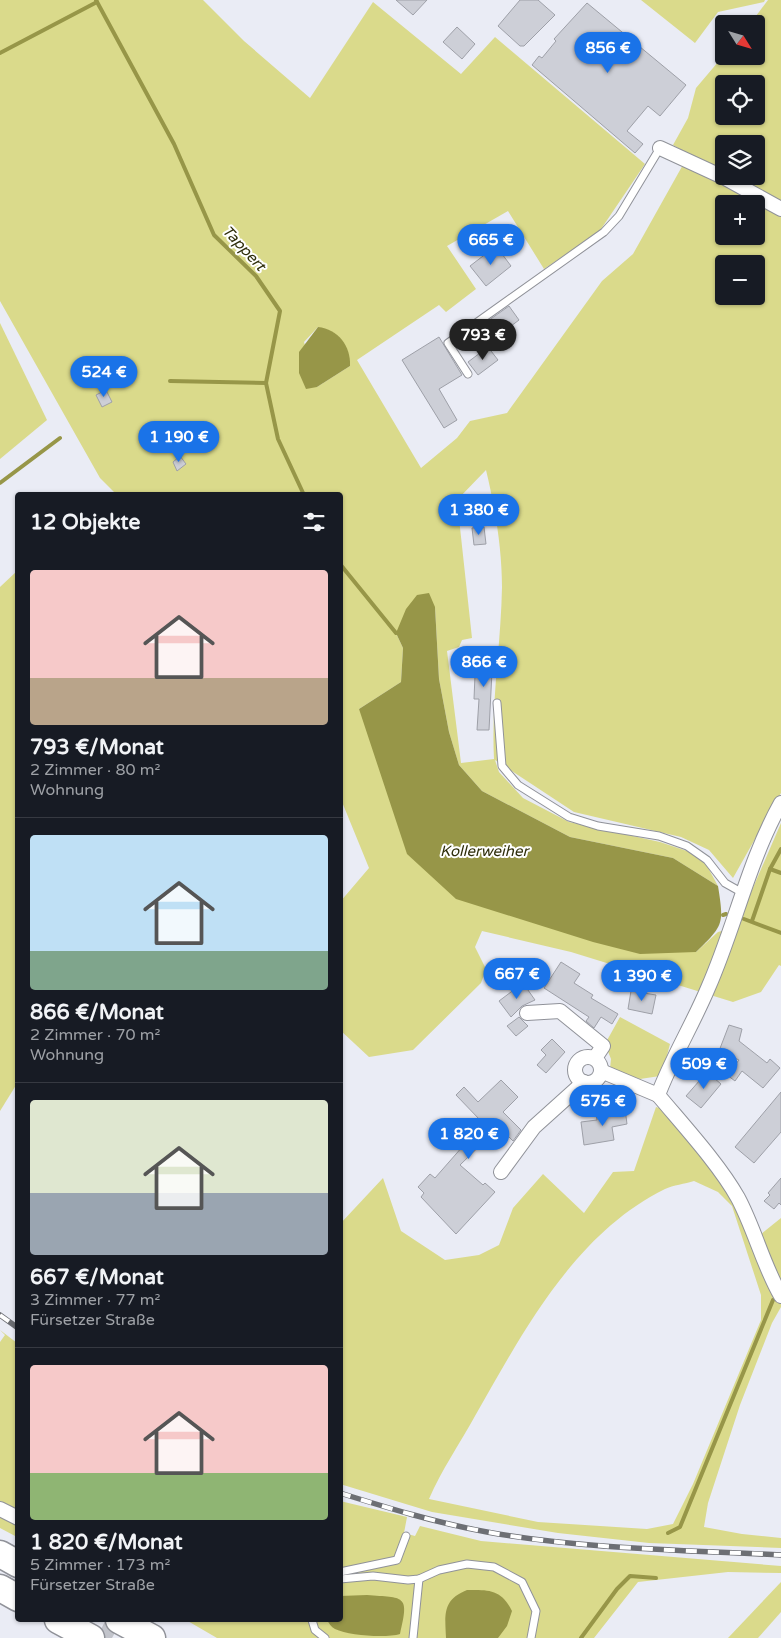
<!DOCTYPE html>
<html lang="de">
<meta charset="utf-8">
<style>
:root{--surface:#171b24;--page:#242831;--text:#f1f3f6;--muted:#9ea1a6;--line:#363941;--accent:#1a73e8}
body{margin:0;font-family:"Varela Round",sans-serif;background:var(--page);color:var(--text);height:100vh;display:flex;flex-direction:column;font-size:19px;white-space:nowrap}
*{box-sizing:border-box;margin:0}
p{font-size:16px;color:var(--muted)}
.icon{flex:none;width:28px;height:28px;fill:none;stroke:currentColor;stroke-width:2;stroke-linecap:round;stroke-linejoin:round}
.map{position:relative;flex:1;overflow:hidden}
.side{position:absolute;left:15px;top:492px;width:328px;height:1130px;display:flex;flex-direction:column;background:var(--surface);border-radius:5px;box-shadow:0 1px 4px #0004}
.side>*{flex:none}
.needle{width:32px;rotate:127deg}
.tools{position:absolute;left:715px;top:15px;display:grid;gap:10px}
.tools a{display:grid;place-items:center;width:50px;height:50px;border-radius:5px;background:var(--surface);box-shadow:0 1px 4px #0004;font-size:25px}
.price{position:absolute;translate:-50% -42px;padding:0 11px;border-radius:18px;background:var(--accent);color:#fff;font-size:16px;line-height:32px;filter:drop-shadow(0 1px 2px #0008)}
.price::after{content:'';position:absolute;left:50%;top:30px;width:15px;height:11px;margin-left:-8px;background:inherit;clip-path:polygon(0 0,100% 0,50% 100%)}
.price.current{background:#222;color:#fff}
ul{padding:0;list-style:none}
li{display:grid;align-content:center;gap:10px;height:265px;padding:0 15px}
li+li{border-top:1px solid var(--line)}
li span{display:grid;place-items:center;height:155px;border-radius:5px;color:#555}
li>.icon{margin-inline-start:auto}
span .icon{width:90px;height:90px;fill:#fffc;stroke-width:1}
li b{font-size:21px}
h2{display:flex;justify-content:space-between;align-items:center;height:60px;padding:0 15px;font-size:21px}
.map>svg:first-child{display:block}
.green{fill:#dada8b;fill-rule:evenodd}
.water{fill:#979648}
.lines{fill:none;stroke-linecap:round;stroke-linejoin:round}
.stream{stroke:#979648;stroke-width:4}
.building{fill:#cdcfd7;stroke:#9ea0a8}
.street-tunnel{stroke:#c2c4cb;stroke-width:14;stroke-dasharray:14 7;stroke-linecap:butt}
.lane-casing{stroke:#909299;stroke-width:9}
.street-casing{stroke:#909299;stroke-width:16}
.highway-casing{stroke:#909299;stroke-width:29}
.lane{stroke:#fff;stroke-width:7}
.street{stroke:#fff;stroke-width:14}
.highway{stroke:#fff;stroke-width:26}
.rail-casing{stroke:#6d6f74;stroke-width:5.5}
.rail{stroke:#fff;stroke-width:4;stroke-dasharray:11;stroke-linecap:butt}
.labels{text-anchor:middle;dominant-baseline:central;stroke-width:4;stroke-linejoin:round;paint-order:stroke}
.water-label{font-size:15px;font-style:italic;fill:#2e2d0a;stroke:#fff}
</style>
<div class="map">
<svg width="781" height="1638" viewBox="0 0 781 1638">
<rect width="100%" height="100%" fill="#eaecf5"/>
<g class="green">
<path d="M 0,0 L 203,0 L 244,41 L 310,98 L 373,2 L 461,74 L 495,37 L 645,164 L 599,232 L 544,269 L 508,211 L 447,246 L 476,289 L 446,312 L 439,305 L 357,360 L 421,468 L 457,438 L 470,421 L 507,413 L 602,281 L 633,254 L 689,154 L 673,145 L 688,118 L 696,88 L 724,55 L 756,56 L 756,24 L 750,24 L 768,0 L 781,0 L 781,203 L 732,176 L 756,176 L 756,144 L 724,144 L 724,172 L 781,205 L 781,793 L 733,878 L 709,850 L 681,837 L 574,812 L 495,760 L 499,772 L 523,798 L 569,822 L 660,842 L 687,851 L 706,864 L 718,886 L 673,858 L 570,837 L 482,791 L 459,765 L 449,732 L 439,679 L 435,607 L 396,633 L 403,648 L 401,682 L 359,709 L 696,952 L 718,932 L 736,927 L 781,823 L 781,966 L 779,965 L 761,992 L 733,1002 L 571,952 L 482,931 L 475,947 L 486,969 L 481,983 L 413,1050 L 369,1057 L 340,1030 L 340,902 L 369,868 L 340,797 L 340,495 L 117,495 L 100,478 L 0,301 ZM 724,84 L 756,84 L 756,116 L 724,116 ZM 724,204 L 756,204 L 756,236 L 724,236 ZM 724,264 L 756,264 L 756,296 L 724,296 ZM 318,327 L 350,366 L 317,387 L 304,342 ZM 486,470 C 495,507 502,549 502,587 C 501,645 491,701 494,759 L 461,763 L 447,651 L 459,647 L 462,640 L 472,638 L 457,500 Z"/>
<polygon points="641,0 765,0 764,2 718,12 695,43"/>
<polygon points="0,323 47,420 0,459"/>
<polygon points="17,571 18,1082 0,1111 0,587"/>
<polygon points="620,1017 670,1044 663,1071 660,1076 640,1079 610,1069 611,1059 605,1044"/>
<path d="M 656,1107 L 668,1111 L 729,1186 L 755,1239 L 781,1218 L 781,1307 L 772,1323 L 740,1405 L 708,1503 L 704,1527 L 742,1534 L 781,1538 L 781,1548 L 649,1543 L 558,1533 L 432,1512 L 340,1484 L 340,1224 L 383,1178 L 401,1231 L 445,1260 L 479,1255 L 499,1245 L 513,1208 L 543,1174 L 584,1213 L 613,1172 L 634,1171 ZM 694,1181 L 718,1192 L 732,1206 L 761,1295 L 761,1320 L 693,1484 L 673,1524 L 647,1529 L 538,1522 L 429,1499 C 441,1471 460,1443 475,1416 C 523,1332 574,1234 665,1189 C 673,1185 685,1184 694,1181 Z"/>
<polygon points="0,1330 17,1343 17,1509 0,1501 0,1342 5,1335"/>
<polygon points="340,1501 407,1517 404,1533 415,1536 420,1526 481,1541 781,1566 781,1573 728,1572 638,1582 594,1638 217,1638 186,1620 340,1620"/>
<polygon points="0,1516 17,1524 17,1537 0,1528"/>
<polygon points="781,1582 781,1612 758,1638 728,1638"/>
</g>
<g class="water">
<path d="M 318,327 C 338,329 351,346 350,366 L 317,387 L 306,389 L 299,373 L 299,352 Z"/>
<path d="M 429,593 L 435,607 L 439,679 L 449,732 L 459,765 L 482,791 L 570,837 L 673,858 L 718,886 C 724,924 724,925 696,952 L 640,954 L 593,942 L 456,899 L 407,854 L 359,709 L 401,682 L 403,648 L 396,633 L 406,609 L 417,595 Z"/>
<path d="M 467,1590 C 489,1590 501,1589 512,1611 L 507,1626 L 498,1638 L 446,1638 C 445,1615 442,1600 467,1590 Z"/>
<path d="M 367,1595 C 404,1598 410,1594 400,1634 C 387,1638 349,1636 335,1629 C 331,1627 329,1623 327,1620 L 340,1620 L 340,1596 Z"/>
</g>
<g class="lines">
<g class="stream">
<polyline points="96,0 174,144 214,235 256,276 280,311 266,383 278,439 304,495"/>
<polyline points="0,53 97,2"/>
<polyline points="170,381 266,383"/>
<polyline points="0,483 60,438"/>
<polyline points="340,564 396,633"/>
<polyline points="770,869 781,849"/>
<polyline points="723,915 726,914"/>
<polyline points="744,919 781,933"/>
<polyline points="752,921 770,869 781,873"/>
<polyline points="668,1533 680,1527 773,1300"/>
<polyline points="581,1638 617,1589 630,1576 656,1578"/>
</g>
</g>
<g class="building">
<polygon points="396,0 427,0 413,15"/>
<polygon points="520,0 538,0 555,15 524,46 520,46 498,26"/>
<polygon points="587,3 686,85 660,116 648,106 627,131 643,144 635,153 532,65 539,56 542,58 556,41 554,39"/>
<polygon points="457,27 475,44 462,59 443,42"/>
<polygon points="496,246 511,266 486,286 470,266"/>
<polygon points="509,306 519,320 482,348 471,333"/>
<polygon points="439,337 462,375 439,389 457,420 444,428 402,360"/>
<polygon points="488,347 498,360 478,375 468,362"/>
<polygon points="106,390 112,402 102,407 96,395"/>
<polygon points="180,456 186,464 177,471 173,462"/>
<polygon points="484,527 486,544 474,545 472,528"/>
<polygon points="476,652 493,652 489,730 477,730 479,699 474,699"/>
<polygon points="561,962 580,974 574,983 593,995 591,998 618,1014 612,1024 601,1017 594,1028 586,1021 589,1017 544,988"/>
<polygon points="523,983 535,1000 522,1006 511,1017 499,1001"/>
<polygon points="631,991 656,995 652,1014 628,1009"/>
<polygon points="519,1017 528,1026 516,1036 507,1026"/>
<polygon points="729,1025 742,1029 739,1041 767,1063 770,1059 780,1068 763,1088 742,1071 735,1081 727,1075 739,1060 719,1051"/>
<polygon points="552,1039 565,1052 546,1073 537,1065 546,1055 541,1050"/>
<polygon points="707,1072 721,1084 701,1108 686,1096"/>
<polygon points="501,1080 518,1097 503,1112 521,1130 513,1141 499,1127 460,1165 483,1185 485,1183 495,1192 456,1234 421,1197 424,1193 418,1187 430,1174 435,1178 463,1146 459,1142 480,1120 456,1095 464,1087 478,1102"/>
<polygon points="781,1092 781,1132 754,1163 735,1147"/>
<polygon points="625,1109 627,1124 612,1127 614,1140 584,1145 581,1122 597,1120 596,1113"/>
<polygon points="781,1178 781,1205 779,1203 774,1209 764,1201 770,1195 768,1193"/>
</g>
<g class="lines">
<polyline class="street-tunnel" points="104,1638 114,1620"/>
<defs>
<g id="lane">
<polyline points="468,374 448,343 604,232 619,216 660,148"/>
<polyline points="497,703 502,766 518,785 569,817 598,826 659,836 687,846 707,860 725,883 741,892"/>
<polyline points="340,1572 397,1560 406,1536"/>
<polyline points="340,1579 373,1576 408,1580 419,1579 439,1570 467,1564 494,1567 522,1582 536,1611 531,1638"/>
<polyline points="312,1620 315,1630 325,1638"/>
<polyline points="413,1638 419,1579"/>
</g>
<g id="street">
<polyline points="660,148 725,178 781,209"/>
<path d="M 781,803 C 748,862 735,927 708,988 C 693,1024 672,1058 658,1095 C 683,1125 719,1164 738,1198 C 755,1230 763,1265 781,1296"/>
<polyline points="527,1013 560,1011 603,1046 595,1058"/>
<circle cx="588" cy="1070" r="13"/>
<polyline points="601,1071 658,1095"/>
<polyline points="501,1172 534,1127 584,1082"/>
<polyline points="0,1509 18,1518"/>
</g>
<g id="highway">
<polyline points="0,1554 18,1564"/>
<polyline points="0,1588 18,1598"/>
<polyline points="58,1620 91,1638"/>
<polyline points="119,1620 152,1638"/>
</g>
</defs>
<use href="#lane" class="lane-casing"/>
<use href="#street" class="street-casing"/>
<use href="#highway" class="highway-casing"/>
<use href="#lane" class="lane"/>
<use href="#street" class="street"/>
<use href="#highway" class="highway"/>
<defs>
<g id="rail">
<polyline points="0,1315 18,1328"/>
<path d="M 340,1493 C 388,1508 437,1523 487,1532 C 582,1549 684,1550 781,1555"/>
</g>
</defs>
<use href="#rail" class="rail-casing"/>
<use href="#rail" class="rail"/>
</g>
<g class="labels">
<g class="water-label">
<text transform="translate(244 248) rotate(47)">Tappert</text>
<text x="484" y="851">Kollerweiher</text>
</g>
</g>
</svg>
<div class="tools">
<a><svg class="needle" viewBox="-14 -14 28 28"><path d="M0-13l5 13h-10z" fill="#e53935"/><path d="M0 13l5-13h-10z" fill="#9ea1a6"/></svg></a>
<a><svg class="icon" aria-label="locate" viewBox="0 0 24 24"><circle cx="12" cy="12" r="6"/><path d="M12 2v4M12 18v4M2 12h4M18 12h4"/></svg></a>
<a><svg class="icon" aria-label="layers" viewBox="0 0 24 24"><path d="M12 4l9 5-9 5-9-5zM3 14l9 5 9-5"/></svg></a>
<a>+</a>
<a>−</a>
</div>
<b class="price" style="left:608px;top:74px">856 €</b>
<b class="price" style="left:491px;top:266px">665 €</b>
<b class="price current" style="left:483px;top:361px">793 €</b>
<b class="price" style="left:104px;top:398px">524 €</b>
<b class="price" style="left:179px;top:463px">1 190 €</b>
<b class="price" style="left:479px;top:536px">1 380 €</b>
<b class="price" style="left:484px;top:688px">866 €</b>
<b class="price" style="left:517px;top:1000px">667 €</b>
<b class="price" style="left:642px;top:1002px">1 390 €</b>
<b class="price" style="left:704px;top:1090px">509 €</b>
<b class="price" style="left:603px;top:1127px">575 €</b>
<b class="price" style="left:469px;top:1160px">1 820 €</b>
<section class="side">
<h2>12 Objekte<svg class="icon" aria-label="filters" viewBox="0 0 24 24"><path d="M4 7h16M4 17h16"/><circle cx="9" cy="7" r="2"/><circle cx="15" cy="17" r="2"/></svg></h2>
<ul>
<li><span style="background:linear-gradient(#f6c9c9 70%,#b9a48a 0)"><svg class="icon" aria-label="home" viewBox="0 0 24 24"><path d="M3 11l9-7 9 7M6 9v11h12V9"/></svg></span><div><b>793 €/Monat</b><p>2 Zimmer · 80 m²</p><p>Wohnung</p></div></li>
<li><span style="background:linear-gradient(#bfe0f5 75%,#7fa58c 0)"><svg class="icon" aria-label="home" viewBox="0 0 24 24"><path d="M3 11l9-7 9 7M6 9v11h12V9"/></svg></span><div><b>866 €/Monat</b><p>2 Zimmer · 70 m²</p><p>Wohnung</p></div></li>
<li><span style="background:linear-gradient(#dfe7d0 60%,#9aa5b1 0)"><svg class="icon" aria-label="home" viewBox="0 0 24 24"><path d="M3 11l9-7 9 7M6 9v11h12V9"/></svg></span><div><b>667 €/Monat</b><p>3 Zimmer · 77 m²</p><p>Fürsetzer Straße</p></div></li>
<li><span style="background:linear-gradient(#f6c9c9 70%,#8fb573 0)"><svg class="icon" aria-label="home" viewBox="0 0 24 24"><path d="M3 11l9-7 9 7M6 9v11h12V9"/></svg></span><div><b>1 820 €/Monat</b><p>5 Zimmer · 173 m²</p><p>Fürsetzer Straße</p></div></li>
</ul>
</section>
</div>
